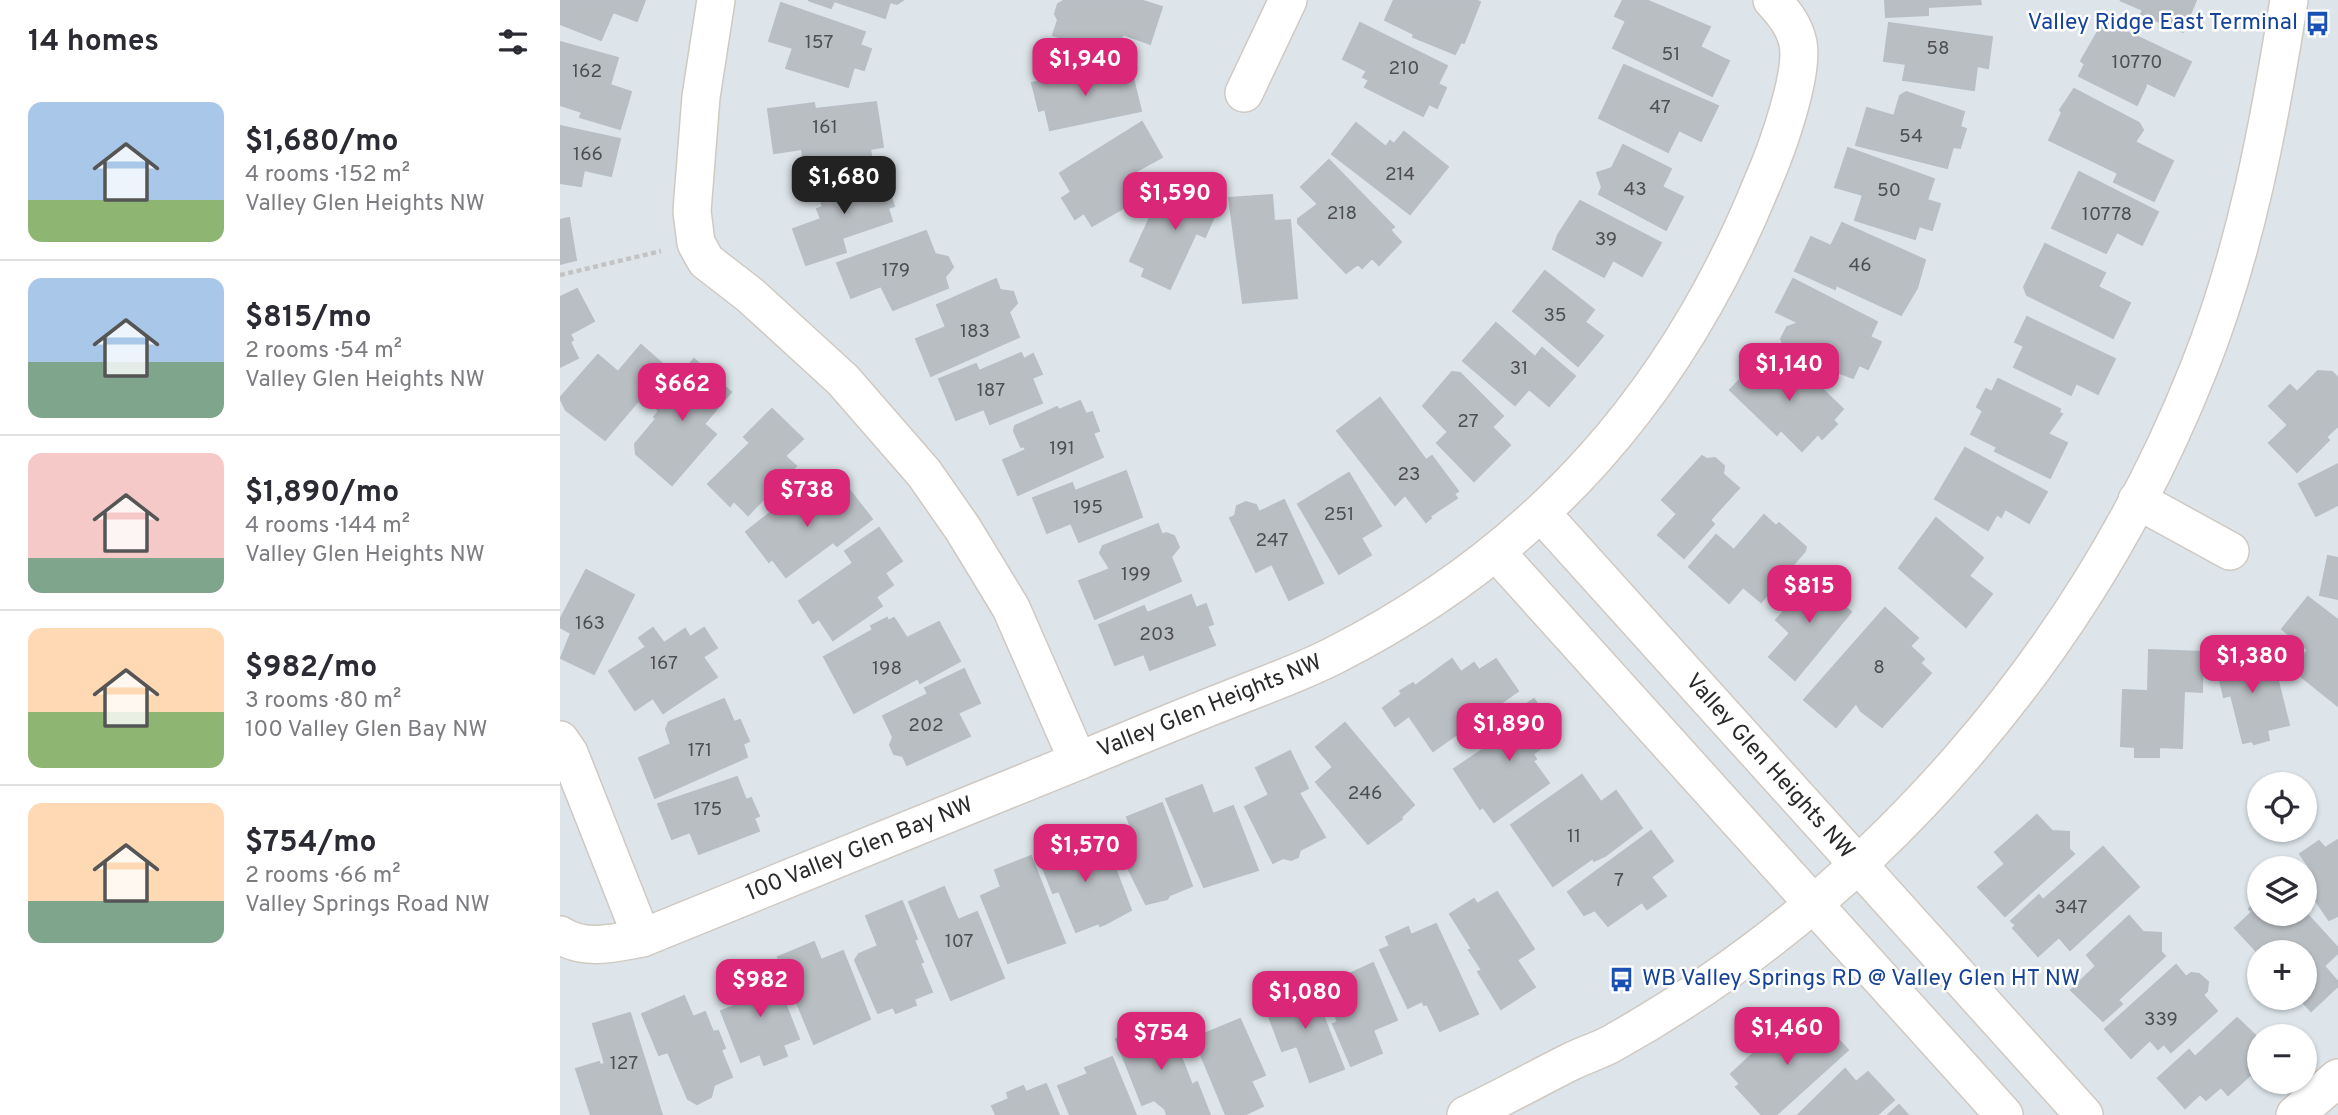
<!DOCTYPE html>
<meta charset="utf-8">
<style>
:root{--surface:#fff;--page:#f7f7f7;--text:#2b2b33;--muted:#7c7c81;--line:#e1e1e2;--accent:#db2777}
body{margin:0;font-family:Overpass,sans-serif;background:var(--page);color:var(--text);height:100vh;display:flex;flex-direction:column;font-size:26px;white-space:nowrap}
*{box-sizing:border-box;margin:0}
p{font-size:23px;color:var(--muted)}
.icon{flex:none;width:38px;height:38px;fill:none;stroke:currentColor;stroke-width:2;stroke-linecap:round;stroke-linejoin:round}
.map{position:relative;flex:1;overflow:hidden}
.panel{display:flex;flex-direction:column;background:var(--surface);width:560px}
.panel>*{flex:none}
.tools{position:absolute;left:1687px;top:772px;display:grid;gap:14px}
.tools a{display:grid;place-items:center;width:70px;height:70px;border-radius:50%;background:var(--surface);box-shadow:0 2px 5px #0004;font-size:35px}
.price{position:absolute;translate:-50% -60px;padding:0 16px;border-radius:14px;background:var(--accent);color:#fff;font-size:23px;line-height:46px;filter:drop-shadow(0 2px 4px #0008)}
.price::after{content:'';position:absolute;left:50%;top:42px;width:21px;height:16px;margin-left:-10px;background:inherit;clip-path:polygon(0 0,100% 0,50% 100%)}
.price.on{background:#222;color:#fff}
ul{padding:0;list-style:none}
li{display:flex;align-items:center;gap:21px;height:175px;padding:0 28px}
li+li{border-top:2px solid var(--line)}
li span{display:grid;place-items:center;flex:none;width:196px;height:140px;border-radius:14px;color:#555}
li>.icon{margin-inline-start:auto}
span .icon{width:84px;height:84px;fill:#fffc;stroke-width:1}
li b{font-size:30px}
h2{display:flex;justify-content:space-between;align-items:center;height:84px;padding:0 28px;font-size:30px}
main{display:flex;flex:1;min-height:0}
.map>svg:first-child{display:block}
.building{fill:#b9bec3;stroke:#b7bfc5;stroke-width:2}
.lines{fill:none;stroke-linecap:round;stroke-linejoin:round}
.minor-casing{stroke:#cfc9c2;stroke-width:40}
.path{stroke:#c3c3c3;stroke-width:4.5;stroke-dasharray:5 3.5;stroke-linecap:butt}
.minor{stroke:#fff;stroke-width:37}
.labels{text-anchor:middle;dominant-baseline:central;stroke-width:5;stroke-linejoin:round;paint-order:stroke}
.number-label{font-size:19px;fill:#4e4f50}
.transit-label{font-size:23px;fill:#164399;stroke:#fff;text-anchor:end}
.street-label{font-size:23px;fill:#2a2a2a;stroke:#fff}
</style>
<main>
<section class="panel">
<h2>14 homes<svg class="icon" aria-label="filters" viewBox="0 0 24 24"><path d="M4 7h16M4 17h16"/><circle cx="9" cy="7" r="2"/><circle cx="15" cy="17" r="2"/></svg></h2>
<ul>
<li><span style="background:linear-gradient(#a9c7e8 70%,#8fb573 0)"><svg class="icon" aria-label="home" viewBox="0 0 24 24"><path d="M3 11l9-7 9 7M6 9v11h12V9"/></svg></span><div><b>$1,680/mo</b><p>4 rooms · 152 m²</p><p>Valley Glen Heights NW</p></div></li>
<li><span style="background:linear-gradient(#a9c7e8 60%,#7fa58c 0)"><svg class="icon" aria-label="home" viewBox="0 0 24 24"><path d="M3 11l9-7 9 7M6 9v11h12V9"/></svg></span><div><b>$815/mo</b><p>2 rooms · 54 m²</p><p>Valley Glen Heights NW</p></div></li>
<li><span style="background:linear-gradient(#f6c9c9 75%,#7fa58c 0)"><svg class="icon" aria-label="home" viewBox="0 0 24 24"><path d="M3 11l9-7 9 7M6 9v11h12V9"/></svg></span><div><b>$1,890/mo</b><p>4 rooms · 144 m²</p><p>Valley Glen Heights NW</p></div></li>
<li><span style="background:linear-gradient(#ffd9b3 60%,#8fb573 0)"><svg class="icon" aria-label="home" viewBox="0 0 24 24"><path d="M3 11l9-7 9 7M6 9v11h12V9"/></svg></span><div><b>$982/mo</b><p>3 rooms · 80 m²</p><p>100 Valley Glen Bay NW</p></div></li>
<li><span style="background:linear-gradient(#ffd9b3 70%,#7fa58c 0)"><svg class="icon" aria-label="home" viewBox="0 0 24 24"><path d="M3 11l9-7 9 7M6 9v11h12V9"/></svg></span><div><b>$754/mo</b><p>2 rooms · 66 m²</p><p>Valley Springs Road NW</p></div></li>
</ul>
</section>
<div class="map">
<svg width="1778" height="1115" viewBox="0 0 1778 1115">
<rect width="100%" height="100%" fill="#dde5ea"/>
<g class="building">
<polygon points="0,0 85,0 77,21 53,12 41,40 0,24"/>
<polygon points="248,0 343,0 337,4 330,2 325,18 274,1 271,8"/>
<polygon points="505,0 580,0 602,7 590,44 563,34 555,56 493,35 498,20 495,14 498,4"/>
<polygon points="834,0 915,0 920,2 904,43 901,42 895,54 853,37 854,34 825,20"/>
<polygon points="1063,0 1086,0 1150,27 1140,47 1169,61 1152,96 1053,48 1066,21 1055,16"/>
<polygon points="1325,0 1420,0 1421,4 1368,7 1368,15 1326,17"/>
<polygon points="1560,0 1636,0 1623,32 1581,14 1583,10"/>
<polygon points="221,3 305,32 300,45 311,49 304,70 294,67 288,87 226,68 233,48 209,41"/>
<polygon points="1544,21 1631,62 1614,96 1585,82 1586,86 1577,105 1519,76 1525,64 1521,61"/>
<polygon points="800,23 887,66 878,84 886,88 877,108 869,104 863,116 805,87 809,80 803,77 807,71 783,59"/>
<polygon points="1329,23 1432,37 1428,68 1417,66 1414,90 1343,80 1346,64 1324,61"/>
<polygon points="0,42 58,58 50,85 71,92 60,129 20,117 22,112 0,105"/>
<polygon points="1064,65 1158,106 1141,141 1119,130 1108,152 1039,118"/>
<polygon points="536,68 538,77 547,74 548,79 572,74 581,111 490,130 485,109 479,111 472,83"/>
<polygon points="1514,89 1579,123 1583,130 1575,142 1613,161 1594,201 1554,182 1558,173 1489,140 1502,113 1500,110"/>
<polygon points="1346,92 1404,112 1400,127 1406,129 1400,148 1393,147 1387,168 1296,145 1307,108 1334,116 1340,96"/>
<polygon points="316,102 323,147 310,149 312,162 245,171 242,149 214,153 208,109 254,103 255,109"/>
<polygon points="582,122 602,157 575,172 581,175 588,187 586,195 532,226 524,213 515,219 502,198 511,192 500,173"/>
<polygon points="796,123 826,147 830,141 834,144 844,132 888,167 850,214 772,154"/>
<polygon points="0,126 60,139 51,176 24,170 21,186 0,183"/>
<polygon points="1063,145 1111,169 1102,187 1123,197 1106,230 1039,194 1042,187 1037,173 1052,168"/>
<polygon points="1288,148 1374,179 1367,200 1380,204 1372,230 1359,226 1355,239 1295,220 1303,195 1275,187"/>
<polygon points="769,160 834,227 830,230 841,242 819,265 812,258 802,268 798,264 786,273 738,223 738,219 758,204 741,187"/>
<polygon points="315,171 321,188 327,185 334,206 328,208 332,221 282,238 286,252 246,265 233,229 261,219 257,209 263,207 257,190"/>
<polygon points="1519,172 1598,212 1582,245 1557,232 1546,253 1492,228"/>
<polygon points="623,179 663,197 645,237 636,233 610,289 582,276 585,268 570,261 598,200 611,205"/>
<polygon points="712,195 714,221 730,220 737,298 683,303 669,198"/>
<polygon points="1020,201 1101,243 1082,276 1053,260 1044,277 993,249 998,235"/>
<polygon points="9,218 16,260 0,264 0,220"/>
<polygon points="1282,223 1365,260 1357,288 1341,315 1276,285 1275,289 1235,271 1251,237 1271,246"/>
<polygon points="366,231 375,254 388,257 393,267 385,277 388,288 333,310 321,286 291,298 277,263"/>
<polygon points="1485,244 1545,273 1538,287 1570,303 1553,338 1467,295 1464,287"/>
<polygon points="985,271 1034,310 1025,322 1043,336 1018,366 953,311"/>
<polygon points="436,279 440,290 453,292 457,303 449,312 459,337 371,376 356,339 386,327 377,305"/>
<polygon points="1233,279 1317,322 1310,337 1321,342 1308,369 1299,365 1293,378 1238,357 1240,353 1224,346 1221,339 1227,327 1239,323 1216,312"/>
<polygon points="17,289 34,321 10,334 13,340 10,342 18,358 0,367 0,297"/>
<polygon points="1467,317 1555,359 1538,394 1516,383 1511,395 1454,367 1464,346 1455,342"/>
<polygon points="936,323 975,357 982,348 1015,376 989,406 969,389 955,405 903,361"/>
<polygon points="81,345 113,373 84,406 78,401 45,440 6,410 0,398 38,355 58,372"/>
<polygon points="461,353 464,359 473,354 482,374 472,378 482,403 430,424 424,409 396,420 379,379 416,364 419,371"/>
<polygon points="134,359 171,392 144,424 156,434 112,485 76,454 75,444 96,419 94,417 99,411 94,406"/>
<polygon points="1228,361 1233,361 1283,409 1273,420 1277,424 1262,439 1258,434 1242,451 1221,430 1217,435 1170,390 1197,362 1214,379 1218,375 1215,373"/>
<polygon points="1758,371 1772,372 1778,378 1778,426 1766,437 1769,440 1737,472 1709,443 1728,425 1709,406 1730,385 1737,392"/>
<polygon points="892,372 900,373 943,416 932,427 950,445 914,481 877,443 888,432 863,406"/>
<polygon points="1438,379 1500,409 1499,413 1502,414 1488,434 1507,443 1490,478 1435,451 1437,447 1411,434 1423,411 1417,407 1426,389 1432,392"/>
<polygon points="820,398 866,460 872,456 898,491 894,494 897,498 870,516 871,518 866,522 845,495 835,505 777,431"/>
<polygon points="520,401 526,414 532,412 539,431 533,433 543,457 458,495 443,460 466,450 464,446 461,447 454,431 455,426 497,407 499,410"/>
<polygon points="212,409 243,439 225,456 236,466 188,515 174,501 170,506 148,484 190,443 184,437"/>
<polygon points="1405,448 1487,492 1469,523 1445,509 1441,517 1437,514 1428,530 1375,499"/>
<polygon points="1142,456 1147,459 1155,458 1164,466 1163,474 1179,488 1150,520 1154,524 1124,558 1098,535 1117,514 1102,500"/>
<polygon points="1778,464 1778,505 1756,516 1739,484"/>
<polygon points="566,471 582,517 519,542 511,523 487,533 473,498 512,483 515,491"/>
<polygon points="789,473 821,526 801,538 811,555 779,574 738,504"/>
<polygon points="287,487 312,519 277,546 273,542 226,577 212,559 209,562 186,532 241,488 255,511"/>
<polygon points="724,500 763,583 729,600 712,564 696,572 670,518 675,516 677,506 686,502 696,505 699,512"/>
<polygon points="1204,515 1216,526 1219,523 1246,547 1245,551 1201,602 1183,587 1169,603 1129,567 1156,535 1174,550"/>
<polygon points="1376,518 1423,558 1409,576 1432,594 1406,627 1339,568"/>
<polygon points="598,524 602,535 606,533 614,536 619,547 611,557 621,581 535,619 519,581 550,569 540,553 543,546"/>
<polygon points="319,528 342,561 325,573 333,585 316,597 322,606 273,640 259,619 253,623 239,601 293,563 285,551"/>
<polygon points="1768,556 1778,558 1778,599 1760,595"/>
<polygon points="26,570 74,595 34,674 1,658 11,633 0,627 0,620"/>
<polygon points="1258,572 1277,589 1271,596 1291,612 1235,680 1209,657 1230,633 1216,620"/>
<polygon points="631,595 636,608 646,604 653,624 647,626 655,645 590,670 584,654 555,665 539,625 584,606 587,613"/>
<polygon points="1748,597 1778,620 1778,706 1732,669 1748,650 1722,629"/>
<polygon points="1325,608 1358,638 1350,646 1364,659 1360,663 1371,673 1322,727 1301,711 1296,703 1276,727 1244,700"/>
<polygon points="327,618 328,621 334,618 347,638 379,622 400,661 360,683 358,678 294,713 264,657 313,630 311,626"/>
<polygon points="93,628 104,643 125,629 130,637 144,628 157,648 143,657 157,677 103,713 93,698 75,710 49,671 86,647 79,638"/>
<polygon points="1689,647 1695,670 1714,665 1729,725 1707,730 1709,740 1694,744 1692,741 1683,743 1671,695 1664,697 1654,656"/>
<polygon points="1589,650 1643,652 1642,692 1624,691 1622,748 1599,747 1599,757 1575,757 1575,747 1561,746 1563,690 1588,691"/>
<polygon points="892,659 901,672 914,663 919,670 936,659 958,691 873,751 849,716 835,726 823,708 842,694 840,691 853,683 855,686"/>
<polygon points="404,669 420,703 398,713 410,736 347,765 343,756 334,754 330,745 333,737 323,716 368,694 365,688"/>
<polygon points="164,699 174,722 180,720 189,741 183,744 187,757 95,798 79,758 111,744 106,729 109,722"/>
<polygon points="974,699 999,735 973,754 976,759 973,761 989,783 934,822 923,807 920,809 894,769 947,733 940,723"/>
<polygon points="785,723 854,805 841,817 842,819 808,844 756,782 773,767 756,747"/>
<polygon points="730,751 748,788 739,793 765,837 740,850 738,857 731,860 723,858 713,863 685,807 709,795 696,768"/>
<polygon points="1022,775 1041,802 1056,791 1082,828 1045,856 1034,861 1033,858 993,886 951,825"/>
<polygon points="177,777 186,800 191,798 199,816 194,818 199,831 139,854 130,832 112,839 98,804"/>
<polygon points="642,785 653,814 673,806 698,870 644,887 606,799"/>
<polygon points="602,803 632,886 610,895 607,899 586,904 568,868 571,867 563,846 575,838 567,817"/>
<polygon points="1477,815 1492,831 1509,832 1509,849 1514,854 1445,916 1418,887 1445,864 1435,852"/>
<polygon points="1091,831 1113,861 1091,877 1106,896 1087,909 1082,902 1048,926 1035,910 1024,915 1008,892"/>
<polygon points="513,838 520,854 531,850 533,854 542,850 549,852 571,910 545,924 540,926 539,923 516,932 499,891 493,893 477,853"/>
<polygon points="1778,840 1778,916 1769,920 1745,885 1745,869 1749,867 1740,854 1759,841 1765,848"/>
<polygon points="1543,847 1579,887 1510,950 1499,937 1478,956 1453,928 1456,925 1451,921 1479,895 1483,900"/>
<polygon points="471,856 505,943 448,963 421,896 441,887 435,870"/>
<polygon points="384,887 398,920 417,912 444,978 391,1000 349,902"/>
<polygon points="937,892 974,949 957,960 975,987 941,1009 918,972 922,970 909,950 912,949 890,914 914,899 917,904"/>
<polygon points="1699,900 1699,914 1745,912 1778,948 1778,953 1764,966 1778,982 1778,986 1751,1011 1739,998 1745,998 1745,952 1699,954 1675,928 1692,912 1689,909"/>
<polygon points="342,901 357,939 354,940 363,962 360,963 372,992 354,999 356,1005 336,1013 333,1007 318,1013 295,960 299,954 318,946 306,916"/>
<polygon points="1569,916 1583,932 1601,933 1601,952 1605,956 1558,1000 1562,1004 1543,1021 1511,990 1536,966 1527,955"/>
<polygon points="876,924 918,1014 880,1031 867,1004 864,1005 862,1001 848,1008 820,950 830,946 826,937 848,927 851,935"/>
<polygon points="254,942 261,960 283,951 310,1019 254,1044 218,957"/>
<polygon points="813,963 837,1020 813,1030 822,1053 791,1066 773,1024 778,1022 763,986"/>
<polygon points="1616,965 1626,977 1631,973 1639,974 1648,982 1647,991 1643,995 1657,1011 1611,1052 1604,1044 1598,1049 1590,1040 1571,1058 1545,1029"/>
<polygon points="211,967 239,1039 223,1045 227,1056 204,1065 200,1054 181,1062 161,1011 184,1002 176,981"/>
<polygon points="742,984 752,987 784,1069 750,1082 737,1046 722,1051 705,1006 725,998 728,989"/>
<polygon points="124,996 133,1017 145,1012 153,1032 158,1031 165,1048 161,1050 172,1077 154,1085 151,1097 137,1104 128,1099 108,1052 99,1055 82,1014"/>
<polygon points="70,1013 102,1115 31,1115 16,1069 39,1062 40,1065 45,1064 33,1024"/>
<polygon points="1677,1018 1699,1039 1699,1067 1668,1095 1661,1087 1646,1100 1640,1094 1625,1108 1598,1078 1629,1050 1635,1057"/>
<polygon points="680,1019 705,1075 691,1081 703,1106 684,1115 666,1115 634,1038"/>
<polygon points="1261,1021 1288,1050 1216,1115 1202,1115 1176,1087 1180,1084 1171,1074 1220,1028 1227,1037 1235,1030 1243,1038"/>
<polygon points="608,1023 632,1085 637,1082 650,1115 607,1115 605,1109 594,1100 582,1105 556,1039 587,1026 589,1030"/>
<polygon points="552,1057 576,1115 510,1115 498,1086 528,1074 525,1068"/>
<polygon points="1285,1069 1296,1082 1308,1072 1334,1100 1317,1115 1238,1115"/>
<polygon points="486,1084 499,1115 436,1115 432,1106 449,1099 447,1093 463,1086 466,1092"/>
<polygon points="1339,1105 1348,1115 1328,1115"/>
</g>
<g class="lines">
<defs>
<g id="minor">
<path d="M 156,0 L 141,97 L 132,211 L 136,243 L 146,261 L 190,295 L 283,380 L 364,473 L 403,529 L 451,608 L 518,761 C 567,741 616,720 665,701 C 702,686 740,673 775,655 C 981,550 1118,393 1204,179 C 1217,149 1244,74 1238,43 C 1234,25 1224,13 1212,0"/>
<polyline points="684,93 728,0"/>
<polyline points="1577,500 1670,551"/>
<polyline points="981,513 1524,1115"/>
<polyline points="936,552 1444,1115"/>
<polyline points="0,740 9,753 82,938"/>
<path d="M 0,935 C 25,951 55,943 82,938 L 518,761"/>
<path d="M 906,1115 C 942,1098 976,1079 1010,1062 C 1024,1055 1038,1051 1051,1044 C 1316,896 1527,651 1639,368 C 1686,250 1709,125 1729,0"/>
<polyline points="1735,1115 1778,1078"/>
</g>
</defs>
<use href="#minor" class="minor-casing"/>
<polyline class="path" points="0,275 101,251"/>
<use href="#minor" class="minor"/>
</g>
<defs>
<symbol id="bus-bare" viewBox="-9 -9 18 18"><path d="M-5-6H5V4H4V6H2V4H-2V6H-4V4H-5ZM-3.5-4V0h7V-4ZM-3.5 1.2v1.5H-2V1.2ZM2 1.2v1.5H3.5V1.2Z" fill="#1a4fb4" stroke="#fff" stroke-width="2.5" paint-order="stroke"/></symbol>
</defs>
<g fill-rule="evenodd">
<use href="#bus-bare" x="1740" y="6" width="35" height="35"/>
<use href="#bus-bare" x="1044" y="962" width="35" height="35"/>
</g>
<g class="labels">
<g class="number-label">
<text x="259" y="43">157</text>
<text x="1378" y="49">58</text>
<text x="1111" y="55">51</text>
<text x="1577" y="63">10770</text>
<text x="844" y="69">210</text>
<text x="27" y="72">162</text>
<text x="1100" y="108">47</text>
<text x="265" y="128">161</text>
<text x="1351" y="137">54</text>
<text x="28" y="155">166</text>
<text x="840" y="175">214</text>
<text x="1075" y="190">43</text>
<text x="1329" y="191">50</text>
<text x="782" y="214">218</text>
<text x="1547" y="215">10778</text>
<text x="1046" y="240">39</text>
<text x="1300" y="266">46</text>
<text x="336" y="271">179</text>
<text x="995" y="316">35</text>
<text x="415" y="332">183</text>
<text x="959" y="369">31</text>
<text x="431" y="391">187</text>
<text x="908" y="422">27</text>
<text x="502" y="449">191</text>
<text x="849" y="475">23</text>
<text x="528" y="508">195</text>
<text x="779" y="515">251</text>
<text x="712" y="541">247</text>
<text x="576" y="575">199</text>
<text x="30" y="624">163</text>
<text x="597" y="635">203</text>
<text x="104" y="664">167</text>
<text x="1319" y="668">8</text>
<text x="327" y="669">198</text>
<text x="366" y="726">202</text>
<text x="140" y="751">171</text>
<text x="805" y="794">246</text>
<text x="148" y="810">175</text>
<text x="1014" y="837">11</text>
<text x="1059" y="881">7</text>
<text x="1511" y="908">347</text>
<text x="399" y="942">107</text>
<text x="1601" y="1020">339</text>
<text x="64" y="1064">127</text>
</g>
<g class="transit-label">
<text x="1738" y="23">Valley Ridge East Terminal</text>
<text x="1082" y="979" text-anchor="start">WB Valley Springs RD @ Valley Glen HT NW</text>
</g>
<g class="street-label">
<text transform="translate(650 707) rotate(-22)">Valley Glen Heights NW</text>
<text transform="translate(1209 767) rotate(48)">Valley Glen Heights NW</text>
<text transform="translate(300 850) rotate(-22)">100 Valley Glen Bay NW</text>
</g>
</g>
</svg>
<div class="tools">
<a><svg class="icon" aria-label="locate" viewBox="0 0 24 24"><circle cx="12" cy="12" r="6"/><path d="M12 2v4M12 18v4M2 12h4M18 12h4"/></svg></a>
<a><svg class="icon" aria-label="layers" viewBox="0 0 24 24"><path d="M12 4l9 5-9 5-9-5zM3 14l9 5 9-5"/></svg></a>
<a>+</a>
<a>−</a>
</div>
<b class="price" style="left:525px;top:98px">$1,940</b>
<b class="price on" style="left:284px;top:216px">$1,680</b>
<b class="price" style="left:615px;top:232px">$1,590</b>
<b class="price" style="left:1229px;top:403px">$1,140</b>
<b class="price" style="left:122px;top:423px">$662</b>
<b class="price" style="left:247px;top:529px">$738</b>
<b class="price" style="left:1249px;top:625px">$815</b>
<b class="price" style="left:1692px;top:695px">$1,380</b>
<b class="price" style="left:949px;top:763px">$1,890</b>
<b class="price" style="left:525px;top:884px">$1,570</b>
<b class="price" style="left:200px;top:1019px">$982</b>
<b class="price" style="left:745px;top:1031px">$1,080</b>
<b class="price" style="left:1227px;top:1067px">$1,460</b>
<b class="price" style="left:601px;top:1072px">$754</b>
</div>
</main>
